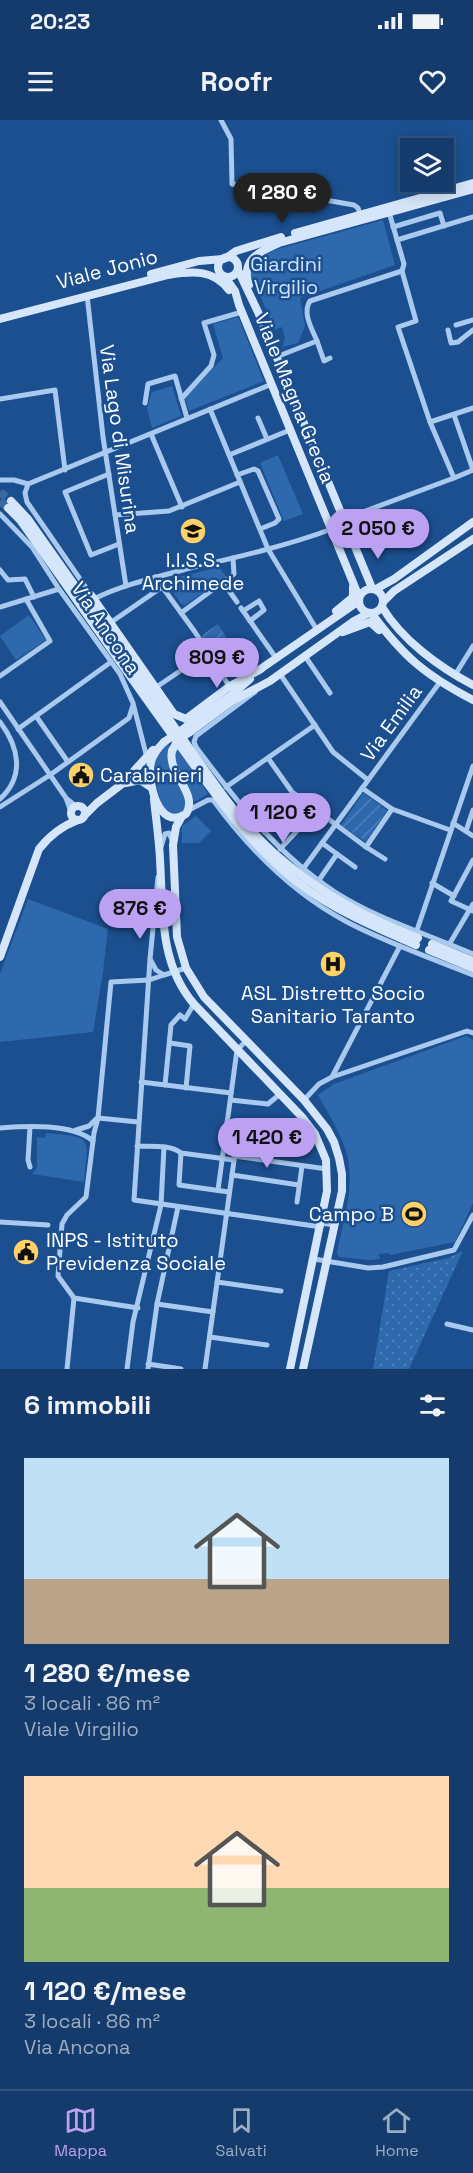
<!DOCTYPE html>
<html lang="it">
<meta charset="utf-8">
<style>
:root{--surface:#143b6b;--page:#214673;--text:#f1f3f6;--muted:#9dadc1;--line:#33557e;--accent:#bca0f2}
body{margin:0;font-family:"Space Grotesk",sans-serif;background:var(--page);color:var(--text);height:100vh;display:flex;flex-direction:column;font-size:22px;white-space:nowrap}
*{box-sizing:border-box;margin:0}
p{font-size:20px;color:var(--muted)}
.icon{flex:none;width:33px;height:33px;fill:none;stroke:currentColor;stroke-width:2;stroke-linecap:round;stroke-linejoin:round}
.map{position:relative;height:1249px;overflow:hidden}
.panel{display:flex;flex-direction:column;background:var(--surface);flex:1}
.panel>*{flex:none}
.controls{position:absolute;left:400px;top:18px;display:grid;gap:12px}
.controls a{display:grid;place-items:center;width:54px;height:54px;border-radius:0px;background:var(--surface);box-shadow:0 3px 15px #0003,0 0 0 2px var(--line);font-size:30px}
.price{position:absolute;translate:-50% -51px;padding:0 14px;border-radius:21px;background:var(--accent);color:#111;font-size:20px;line-height:39px;filter:drop-shadow(0 2px 3px #0008)}
.price::after{content:'';position:absolute;left:50%;top:36px;width:18px;height:14px;margin-left:-9px;background:inherit;clip-path:polygon(0 0,100% 0,50% 100%)}
.price.selected{background:#222;color:#fff}
ul{padding:0;list-style:none}
li{display:grid;align-content:center;gap:12px;height:318px;padding:0 24px}
li span{display:grid;place-items:center;height:186px;border-radius:0px;color:#555}
li>.icon{margin-inline-start:auto}
span .icon{width:108px;height:108px;fill:#fffc;stroke-width:1}
li b{font-size:26px}
h2{display:flex;justify-content:space-between;align-items:center;height:72px;padding:0 24px;font-size:26px}
.status{display:flex;justify-content:space-between;align-items:center;height:42px;padding:0 30px;background:var(--surface);direction:ltr}
.status svg{height:16px;fill:currentColor}
header{display:flex;justify-content:space-between;align-items:center;height:78px;padding:0 24px;background:var(--surface);font-size:27px;font-weight:700}
.tabs{display:flex;justify-content:space-around;align-items:center;height:84px;border-top:2px solid var(--line);background:var(--surface);font-size:16px;color:var(--muted)}
.tabs a{display:grid;justify-items:center;gap:3px}
.tabs .selected{color:var(--accent)}
.map>svg:first-child{display:block}
.grass{fill:url(#grass-dots)}
.park{fill:#2e69ad}
.garden{fill:url(#garden-furrows)}
.lines{fill:none;stroke-linecap:round;stroke-linejoin:round}
.secondary-tunnel{stroke:#3d69a0;stroke-width:8;stroke-dasharray:8 4;stroke-linecap:butt}
.street{stroke:#a9c9ee;stroke-width:5}
.secondary{stroke:#d6e6fa;stroke-width:8}
.secondary-bridge{stroke:#d6e6fa;stroke-width:8}
.labels{text-anchor:middle;dominant-baseline:central;stroke-width:5;stroke-linejoin:round;paint-order:stroke}
.park-label{font-size:20px;fill:#cfe3fa;stroke:#1b4f8f}
.street-label{font-size:20px;fill:#fff;stroke:#1b4f8f}
.poi-label{font-size:20px;fill:#fff;stroke:#1b4f8f}
</style>
<div class="status"><b>20:23</b><svg viewBox="0 0 49 12"><path d="M0 12V9h3v3zM5 12V6h3v6zM10 12V3h3v9zM15 12V0h3v12zM26 1h20v11H26zM47 4h2v5h-2z"/></svg></div>
<header><svg class="icon" aria-label="menu" viewBox="0 0 24 24"><path d="M4 6h16M4 12h16M4 18h16"/></svg>Roofr<svg class="icon" aria-label="heart" viewBox="0 0 24 24"><path d="M12 20l-8-8c-3-5 5-10 8-4 3-6 11-1 8 4z"/></svg></header>
<div class="map">
<svg width="473" height="1249" viewBox="0 0 473 1249">
<defs>
<pattern id="grass-dots" width="8" height="8" patternUnits="userSpaceOnUse" patternTransform="scale(1.5)"><rect width="8" height="8" fill="#2e69ad"/><path d="M2 2h.1M6 6h.1" fill="none" stroke="#4d80b9" stroke-width="1.8" stroke-linecap="round"/></pattern>
<pattern id="garden-furrows" width="10" height="10" patternUnits="userSpaceOnUse" patternTransform="scale(1.5)"><rect width="10" height="10" fill="#2e69ad"/><path d="M-1 1l2-2M0 10L10 0M9 11l2-2" fill="none" stroke="#4d80b9"/></pattern>
</defs>
<rect width="100%" height="100%" fill="#1b4f8f"/>
<polygon class="grass" points="463,1131 409,1249 373,1249 389,1151 448,1138"/>
<g class="park">
<polygon points="383,100 395,145 300,178 305,206 298,223 282,227 285,218 282,207 275,210 250,153 258,147 258,139 271,131"/>
<polygon points="238,197 264,261 189,291 185,278 223,238 213,204"/>
<polygon points="172,266 181,296 152,308 147,288 152,272"/>
<polygon points="278,335 303,394 284,401 260,343"/>
<polygon points="219,447 226,457 185,485 181,484 167,463 176,458"/>
<polygon points="29,495 46,520 16,540 0,516"/>
<path d="M 167,623 L 170,625 C 164,647 179,661 187,681 L 184,693 C 177,694 171,695 166,690 C 158,682 152,649 156,639 C 158,633 163,628 167,623 Z"/>
<polygon points="179,628 208,674 194,682 176,650 175,631"/>
<polygon points="196,696 211,711 199,723 182,723 182,706"/>
<polygon points="28,779 108,809 103,852 93,912 0,922 0,854"/>
<path d="M 466,916 L 473,920 L 473,1083 L 455,1122 L 390,1135 L 389,1133 L 379,1134 L 380,1139 L 369,1140 L 339,1137 L 337,1133 C 343,1102 354,1071 348,1039 C 343,1016 329,995 318,975 L 334,964 Z"/>
<path d="M 46,1013 C 93,1018 89,1014 84,1062 L 32,1054 L 37,1048 L 37,1017 L 45,1018 Z"/>
</g>
<g class="garden">
<polygon points="218,504 228,520 212,531 201,516"/>
<polygon points="363,673 387,690 366,722 341,705"/>
</g>
<g class="lines">
<g class="secondary-tunnel">
<polyline points="0,372 11,381"/>
<polyline points="0,381 8,388"/>
</g>
<g class="street">
<polyline points="221,0 231,19 232,64 354,85 358,88 361,97"/>
<polyline points="389,92 404,144 402,151 416,201 398,207 430,302 454,358 473,350"/>
<polyline points="393,107 440,93 444,106"/>
<polyline points="397,120 473,97"/>
<polyline points="87,175 103,317 126,466"/>
<polyline points="456,205 473,200"/>
<polyline points="448,210 451,223 458,222 473,210"/>
<polyline points="317,221 324,241 330,238"/>
<path d="M 276,237 L 317,221 C 312,209 302,193 310,181 L 402,151"/>
<polyline points="0,279 55,270 65,350"/>
<polyline points="181,279 211,246 214,235 204,203 242,192"/>
<polyline points="145,283 148,264 175,256 187,298"/>
<polyline points="210,289 268,429 317,510"/>
<polyline points="454,295 473,350"/>
<polyline points="258,298 267,319"/>
<polyline points="430,302 473,288"/>
<polyline points="151,314 182,387"/>
<polyline points="229,335 290,310"/>
<polyline points="109,354 65,372 91,435 119,424"/>
<polyline points="237,355 254,349 258,351 279,399 275,403 260,409"/>
<polyline points="0,360 14,360 28,364"/>
<polyline points="28,364 272,264"/>
<polyline points="28,364 25,373 27,382 91,475"/>
<polyline points="0,394 32,427 59,469 120,554 133,583 147,638"/>
<polyline points="115,395 169,391 240,362"/>
<polyline points="344,399 454,358"/>
<polyline points="0,450 8,460 25,459 34,477"/>
<polyline points="155,457 195,512 231,569"/>
<polyline points="223,462 237,482"/>
<path d="M 94,479 C 124,464 158,457 190,448 C 238,437 286,426 332,409"/>
<polyline points="0,487 59,469"/>
<polyline points="241,488 276,538"/>
<polyline points="243,491 259,481 264,490 250,501"/>
<polyline points="181,493 234,454 233,438"/>
<polyline points="110,503 162,467"/>
<polyline points="305,536 330,573"/>
<polyline points="280,554 333,632 368,660"/>
<polyline points="455,555 473,526"/>
<polyline points="0,556 50,521 26,479"/>
<polyline points="155,568 208,532"/>
<path d="M 255,572 L 196,616 L 194,622 L 196,627 C 237,682 278,735 335,772 C 377,799 427,814 473,834"/>
<polyline points="0,582 66,678 71,692"/>
<polyline points="36,596 68,642"/>
<path d="M 0,602 C 19,627 25,656 0,679"/>
<polyline points="18,609 111,542"/>
<polyline points="268,638 292,672 366,727 392,689"/>
<polyline points="226,667 315,605"/>
<polyline points="362,668 392,689 450,710"/>
<polyline points="67,679 77,687"/>
<polyline points="0,687 50,655 129,598 133,585"/>
<path d="M 189,690 L 208,680 L 213,680 C 249,729 292,773 347,802 C 387,823 431,838 473,855"/>
<polyline points="453,703 473,716"/>
<polyline points="466,711 473,690"/>
<polyline points="264,712 295,686"/>
<polyline points="322,723 337,734"/>
<polyline points="161,727 165,714 169,713 172,720"/>
<polyline points="366,727 385,739"/>
<polyline points="280,729 310,697"/>
<polyline points="473,740 451,781 473,791"/>
<polyline points="303,749 440,562"/>
<polyline points="158,757 150,839 156,850 164,855 186,848"/>
<polyline points="319,760 337,734 355,747"/>
<polyline points="432,763 454,776"/>
<polyline points="417,810 473,646"/>
<polyline points="450,823 473,784"/>
<polyline points="150,839 134,1080 321,1107"/>
<polyline points="170,923 190,926 186,968"/>
<polyline points="332,957 400,826"/>
<polyline points="141,962 231,973"/>
<polyline points="165,965 171,905 180,895 185,899 194,884"/>
<polyline points="231,980 268,984 280,974"/>
<polyline points="304,980 319,964 332,957 467,911 473,913"/>
<polyline points="98,998 138,1002"/>
<polyline points="30,1007 28,1040 30,1047"/>
<path d="M 0,1008 C 26,1006 72,1003 93,1021"/>
<polyline points="76,1010 89,1006 96,999"/>
<path d="M 137,1026 C 150,1027 169,1024 181,1033 L 234,1040"/>
<polyline points="181,1033 179,1065 229,1072"/>
<polyline points="234,1036 327,1049"/>
<polyline points="232,1055 299,1065"/>
<polyline points="218,1070 237,930 246,921"/>
<polyline points="297,1082 302,1046"/>
<polyline points="0,1102 48,1105"/>
<polyline points="321,1103 334,1105"/>
<polyline points="314,1139 368,1148 383,1147 454,1130 473,1095"/>
<polyline points="217,1162 281,1171"/>
<polyline points="157,1184 213,1192"/>
<polyline points="138,1188 74,1178 58,1156 62,1104 67,1095 86,1077 94,1013 98,998 111,862 149,860 164,855"/>
<polyline points="447,1204 473,1210"/>
<polyline points="210,1217 267,1225"/>
<polyline points="148,1244 181,1249"/>
<polyline points="67,1249 74,1178"/>
<polyline points="127,1249 133,1202 161,1085 164,1027"/>
<polyline points="148,1249 157,1184 178,1087"/>
<polyline points="205,1249 237,1019 236,1012 227,1002"/>
</g>
<g class="secondary">
<polyline points="295,113 473,63"/>
<circle cx="228" cy="147" r="10"/>
<polyline points="226,138 236,131 281,117"/>
<polyline points="238,150 258,192 372,468"/>
<polyline points="151,154 199,141 223,139"/>
<polyline points="225,157 235,171 239,185 359,477"/>
<path d="M 249,165 C 240,140 260,131 279,123 L 473,69"/>
<path d="M 0,199 L 168,155 C 192,151 213,149 229,170"/>
<path d="M 11,381 L 28,399 C 80,472 131,546 183,619 C 211,658 238,701 274,733 C 318,772 364,797 418,818"/>
<path d="M 8,388 L 20,400 C 75,477 128,555 183,630 C 217,677 250,725 296,761 C 332,789 374,807 416,825"/>
<circle cx="371" cy="481" r="12"/>
<polyline points="376,469 394,459 473,402"/>
<polyline points="83,477 91,475 174,594 186,599 230,566 261,549"/>
<polyline points="384,481 394,471 473,419"/>
<path d="M 382,487 C 402,520 439,547 473,565"/>
<polyline points="336,491 353,477 353,467"/>
<path d="M 372,494 C 404,537 425,555 473,580"/>
<polyline points="343,512 370,502 379,510"/>
<polyline points="259,550 359,481"/>
<polyline points="186,607 233,574 250,559"/>
<polyline points="190,612 232,581 270,561 354,501 369,493"/>
<path d="M 164,622 C 158,628 153,634 151,642 C 147,661 158,712 186,694 C 199,673 167,654 172,631"/>
<polyline points="126,663 140,660 152,668"/>
<path d="M 154,679 C 156,699 159,719 160,739 C 163,789 159,844 194,884 L 302,997 L 315,1014 L 326,1040 L 327,1071 L 290,1249"/>
<circle cx="78" cy="693" r="7"/>
<polyline points="84,696 97,683 122,664 153,630"/>
<polyline points="182,696 176,707 173,725 177,817 186,848 204,877 304,980 327,1009 334,1022 339,1038 342,1054 342,1071 303,1249"/>
<polyline points="432,824 473,841"/>
<polyline points="429,830 473,848"/>
<path d="M 0,837 L 39,729 C 50,715 62,706 78,700"/>
</g>
<g class="secondary-bridge">
<polyline points="164,622 186,607"/>
<polyline points="172,631 178,620 190,612"/>
</g>
</g>
<defs>
<symbol id="school-disc" viewBox="-11 -11 22 22"><circle r="9.5" fill="#ffd166" stroke="#1b4f8f"/><path d="M0-5L7-2L0 1L-7-2ZM-4 1L0 2.5L4 1V4Q0 6-4 4Z" fill="#111"/></symbol>
<symbol id="civic-disc" viewBox="-11 -11 22 22"><circle r="9.5" fill="#ffd166" stroke="#1b4f8f"/><path d="M-.6-6.5H3V-4.5H.6V-3L4-1V1h2V6H-6V1h2V-1L-.6-3ZM-1.2 2.5V6h2.4V2.5Z" fill="#111"/></symbol>
<symbol id="hospital-disc" viewBox="-11 -11 22 22"><circle r="9.5" fill="#ffd166" stroke="#1b4f8f"/><path d="M-5-5h3v3.5h4V-5h3V5h-3V1.5h-4V5h-3Z" fill="#111"/></symbol>
<symbol id="stadium-disc" viewBox="-11 -11 22 22"><circle r="9.5" fill="#ffd166" stroke="#1b4f8f"/><path d="M0-5a6.5 5 0 1 0 0 10a6.5 5 0 1 0 0-10ZM-3.5-1.8h7v3.6h-7Z" fill="#111"/></symbol>
</defs>
<g fill-rule="evenodd">
<use href="#school-disc" x="178" y="396" width="30" height="30"/>
<use href="#civic-disc" x="66" y="640" width="30" height="30"/>
<use href="#hospital-disc" x="318" y="829" width="30" height="30"/>
<use href="#stadium-disc" x="399" y="1079" width="30" height="30"/>
<use href="#civic-disc" x="11" y="1117" width="30" height="30"/>
</g>
<g class="labels">
<g class="park-label">
<text x="286" y="144">Giardini<tspan x="286" dy="23">Virgilio</tspan></text>
</g>
<g class="street-label">
<text transform="translate(107 149) rotate(-15)">Viale Jonio</text>
<text transform="translate(295 278) rotate(68)">Viale Magna Grecia</text>
<text transform="translate(120 319) rotate(82)">Via Lago di Misurina</text>
<text transform="translate(106 508) rotate(56)">Via Ancona</text>
<text transform="translate(391 603) rotate(-54)">Via Emilia</text>
</g>
<g class="poi-label">
<text x="193" y="440">I.I.S.S.<tspan x="193" dy="23">Archimede</tspan></text>
<text x="100" y="655" text-anchor="start">Carabinieri</text>
<text x="333" y="873">ASL Distretto Socio<tspan x="333" dy="23">Sanitario Taranto</tspan></text>
<text x="394" y="1094" text-anchor="end">Campo B</text>
<text x="46" y="1120" text-anchor="start">INPS - Istituto<tspan x="46" dy="23">Previdenza Sociale</tspan></text>
</g>
</g>
</svg>
<div class="controls">
<a><svg class="icon" aria-label="layers" viewBox="0 0 24 24"><path d="M12 4l9 5-9 5-9-5zM3 14l9 5 9-5"/></svg></a>
</div>
<b class="price selected" style="left:282px;top:104px">1 280 €</b>
<b class="price" style="left:378px;top:440px">2 050 €</b>
<b class="price" style="left:217px;top:569px">809 €</b>
<b class="price" style="left:283px;top:724px">1 120 €</b>
<b class="price" style="left:140px;top:820px">876 €</b>
<b class="price" style="left:267px;top:1049px">1 420 €</b>
</div>
<section class="panel">
<h2>6 immobili<svg class="icon" aria-label="filters" viewBox="0 0 24 24"><path d="M4 7h16M4 17h16"/><circle cx="9" cy="7" r="2"/><circle cx="15" cy="17" r="2"/></svg></h2>
<ul>
<li><span style="background:linear-gradient(#bfe0f5 65%,#b9a48a 0)"><svg class="icon" aria-label="home" viewBox="0 0 24 24"><path d="M3 11l9-7 9 7M6 9v11h12V9"/></svg></span><div><b>1 280 €/mese</b><p>3 locali · 86 m²</p><p>Viale Virgilio</p></div></li>
<li><span style="background:linear-gradient(#ffd9b3 60%,#8fb573 0)"><svg class="icon" aria-label="home" viewBox="0 0 24 24"><path d="M3 11l9-7 9 7M6 9v11h12V9"/></svg></span><div><b>1 120 €/mese</b><p>3 locali · 86 m²</p><p>Via Ancona</p></div></li>
</ul>
</section>
<nav class="tabs">
<a class="selected"><svg class="icon" aria-label="map" viewBox="0 0 24 24"><path d="M3 6l6-2 6 2 6-2v14l-6 2-6-2-6 2zM9 4v14M15 6v14"/></svg>Mappa</a>
<a><svg class="icon" aria-label="saved" viewBox="0 0 24 24"><path d="M7 4h10v16l-5-4-5 4z"/></svg>Salvati</a>
<a><svg class="icon" aria-label="home" viewBox="0 0 24 24"><path d="M3 11l9-7 9 7M6 9v11h12V9"/></svg>Home</a>
</nav>
